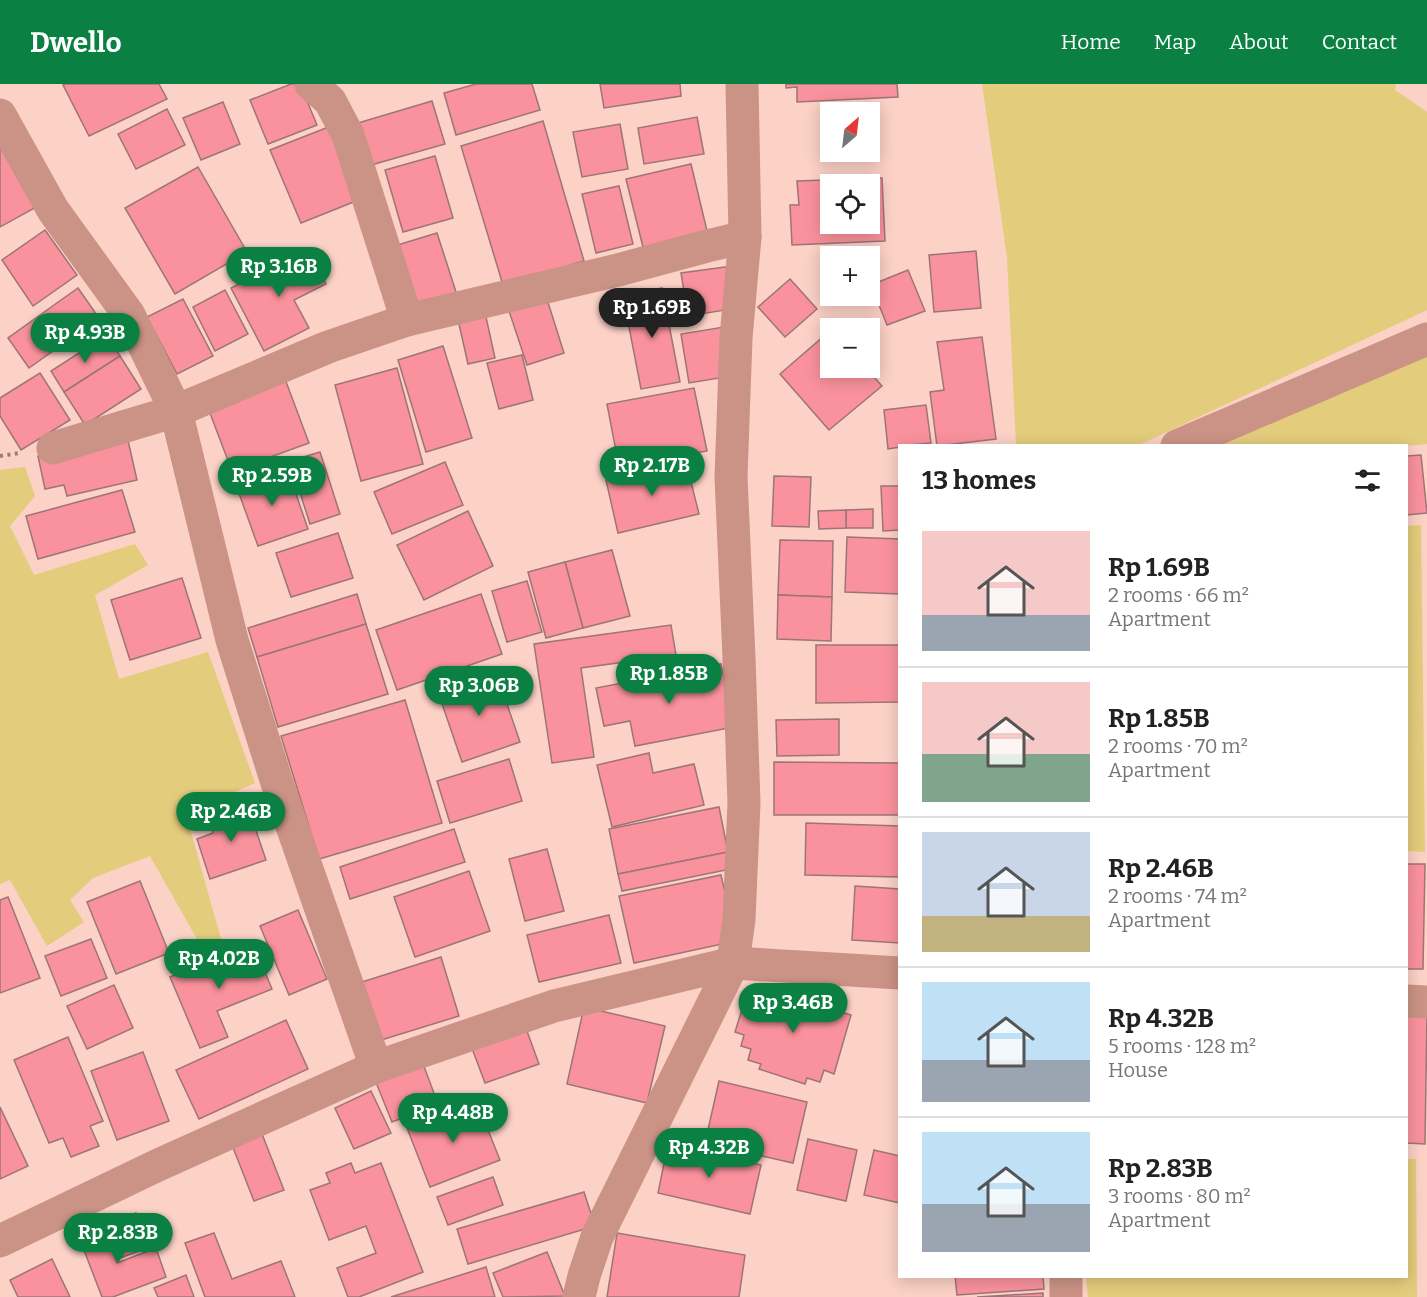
<!DOCTYPE html>
<meta charset="utf-8">
<style>
:root{--surface:#fff;--page:#f2f2f2;--text:#222;--muted:#767676;--line:#e0e0e0;--accent:#0b8043}
body{margin:0;font-family:Bitter,serif;background:var(--page);color:var(--text);height:100vh;display:flex;flex-direction:column;font-size:22px;white-space:nowrap}
*{box-sizing:border-box;margin:0}
p{font-size:20px;color:var(--muted)}
.icon{flex:none;width:33px;height:33px;fill:none;stroke:currentColor;stroke-width:2;stroke-linecap:round;stroke-linejoin:round}
.map{position:relative;flex:1;overflow:hidden}
.side{position:absolute;left:898px;top:360px;width:510px;height:834px;display:flex;flex-direction:column;background:var(--surface);border-radius:0px;box-shadow:0 3px 15px #0003}
.side>*{flex:none}
.needle{width:39px;rotate:28deg}
.buttons{position:absolute;left:820px;top:18px;display:grid;gap:12px}
.buttons a{display:grid;place-items:center;width:60px;height:60px;border-radius:0px;background:var(--surface);box-shadow:0 3px 15px #0003;font-size:30px}
.price{position:absolute;translate:-50% -51px;padding:0 14px;border-radius:21px;background:var(--accent);color:#fff;font-size:20px;line-height:39px;filter:drop-shadow(0 2px 3px #0008)}
.price::after{content:'';position:absolute;left:50%;top:36px;width:18px;height:14px;margin-left:-9px;background:inherit;clip-path:polygon(0 0,100% 0,50% 100%)}
.price.active{background:#222;color:#fff}
ul{padding:0;list-style:none}
li{display:flex;align-items:center;gap:18px;height:150px;padding:0 24px}
li+li{border-top:2px solid var(--line)}
li span{display:grid;place-items:center;flex:none;width:168px;height:120px;border-radius:0px;color:#555}
li>.icon{margin-inline-start:auto}
span .icon{width:72px;height:72px;fill:#fffc;stroke-width:1}
li b{font-size:26px}
h2{display:flex;justify-content:space-between;align-items:center;height:72px;padding:0 24px;font-size:26px}
header{display:flex;align-items:center;gap:36px;box-sizing:border-box;height:84px;padding:0 30px;background:var(--accent);color:#fff}
header strong{font-size:28px}
nav{display:flex;gap:33px;margin-inline-start:auto;font-size:21px}
.map>svg:first-child{display:block}
.green{fill:#e3cc7c}
.building{fill:#fa929d;stroke:#9d7477;stroke-width:1.5;fill-rule:evenodd}
.lines{fill:none;stroke-linecap:round;stroke-linejoin:round}
.path{stroke:#9c7d75;stroke-width:4;stroke-dasharray:3 4.5;stroke-linecap:butt}
.minor{stroke:#ca9385;stroke-width:33}
</style>
<header>
<strong>Dwello</strong>
<nav><a>Home</a><a>Map</a><a>About</a><a>Contact</a></nav>
</header>
<div class="map">
<svg width="1427" height="1213" viewBox="0 0 1427 1213">
<rect width="100%" height="100%" fill="#fcd1c6"/>
<g class="green">
<polygon points="982,0 1396,0 1395,6 1427,28 1427,226 1139,361 1016,361 1007,173"/>
<polygon points="1427,265 1427,360 1407,362 1265,362 1264,360 1259,362 1209,362"/>
<polygon points="25,383 35,412 10,442 34,491 135,460 148,481 95,511 119,595 208,568 255,699 186,730 221,855 197,855 150,772 93,794 70,816 84,838 47,862 10,796 0,800 0,386"/>
<polygon points="1421,441 1425,768 1407,767 1407,442"/>
<polygon points="1407,1075 1416,1075 1417,1213 1088,1213 1086,1193 1407,1192"/>
</g>
<g class="building">
<polygon points="66,0 159,0 167,15 89,52 63,1"/>
<polygon points="291,0 300,0 317,41 268,60 250,16"/>
<polygon points="476,0 532,0 540,26 456,51 444,9"/>
<polygon points="600,0 680,0 681,12 604,24"/>
<polygon points="786,0 897,0 898,13 797,18 797,3 786,4"/>
<polygon points="432,17 445,60 371,81 358,39"/>
<polygon points="223,18 240,60 201,76 183,34"/>
<polygon points="167,25 185,61 136,85 118,50"/>
<polygon points="697,33 704,70 644,80 638,44"/>
<polygon points="543,37 584,177 503,201 461,62"/>
<polygon points="620,40 628,85 582,93 573,48"/>
<polygon points="331,42 361,115 301,139 270,66"/>
<polygon points="0,62 40,121 0,143"/>
<polygon points="435,72 453,134 403,148 385,86"/>
<polygon points="691,80 708,151 644,167 626,95"/>
<polygon points="198,83 247,168 175,210 125,124"/>
<path d="M 882,94 L 885,157 L 792,161 L 790,121 L 799,121 L 797,97 ZM 831,100 L 870,100 L 870,140 L 831,140 Z"/>
<polygon points="619,102 633,160 596,169 582,110"/>
<polygon points="45,146 77,191 33,222 2,176"/>
<polygon points="437,149 457,211 410,225 391,163"/>
<polygon points="309,164 326,200 294,216 309,244 264,267 231,204"/>
<polygon points="976,167 981,224 934,228 929,171"/>
<polygon points="732,182 738,224 688,232 681,189"/>
<polygon points="908,186 925,227 887,241 871,201"/>
<polygon points="790,195 817,225 785,253 758,223"/>
<polygon points="78,204 99,234 29,284 8,254"/>
<polygon points="662,204 680,298 641,305 623,212"/>
<polygon points="225,206 248,250 215,267 193,223"/>
<polygon points="545,209 564,269 527,281 507,221"/>
<polygon points="183,215 213,272 177,290 147,233"/>
<polygon points="484,224 495,274 468,280 457,231"/>
<polygon points="724,243 732,292 689,299 681,250"/>
<polygon points="831,246 831,284 866,284 882,302 829,346 780,290"/>
<polygon points="107,251 120,272 64,308 51,287"/>
<polygon points="982,253 996,355 937,362 930,308 944,306 937,258"/>
<polygon points="443,262 472,354 426,368 398,276"/>
<polygon points="522,271 533,316 499,325 487,279"/>
<polygon points="120,272 141,305 85,341 64,308"/>
<polygon points="397,284 423,380 361,397 335,301"/>
<polygon points="40,289 70,336 21,366 0,332 0,314"/>
<polygon points="285,295 309,359 232,387 208,324"/>
<polygon points="694,304 707,367 619,383 607,320"/>
<polygon points="926,321 931,359 900,362 900,363 888,365 884,326"/>
<polygon points="127,352 137,396 67,412 64,401 45,405 38,372"/>
<polygon points="320,368 340,430 310,440 290,377"/>
<polygon points="1421,371 1427,429 1407,431 1407,372"/>
<polygon points="445,378 463,421 392,450 374,408"/>
<polygon points="686,378 699,430 618,449 606,396"/>
<polygon points="287,384 308,445 258,462 236,401"/>
<polygon points="774,392 811,393 809,443 772,442"/>
<polygon points="881,402 900,402 900,446 883,447"/>
<polygon points="122,406 135,448 38,475 26,432"/>
<polygon points="873,425 873,444 846,444 846,426"/>
<polygon points="846,426 846,444 819,445 818,427"/>
<polygon points="468,427 493,482 424,516 397,461"/>
<polygon points="338,449 353,494 291,513 276,469"/>
<polygon points="847,453 900,455 900,510 845,508"/>
<polygon points="780,456 833,457 832,513 778,511"/>
<polygon points="612,466 630,532 583,544 565,478"/>
<polygon points="565,478 583,544 546,554 528,488"/>
<polygon points="182,494 201,554 130,576 111,516"/>
<polygon points="527,497 542,548 507,558 492,507"/>
<polygon points="357,510 366,540 257,573 248,544"/>
<polygon points="481,510 502,570 397,606 376,546"/>
<polygon points="778,511 832,513 831,557 777,555"/>
<polygon points="366,540 388,610 278,643 257,573"/>
<polygon points="671,541 676,571 581,584 594,673 552,679 534,560"/>
<polygon points="816,561 900,561 900,618 816,619"/>
<polygon points="721,580 734,643 635,662 630,637 604,642 596,604"/>
<polygon points="496,588 520,658 462,678 438,608"/>
<polygon points="405,616 442,739 319,775 281,652"/>
<polygon points="839,635 839,671 777,672 776,636"/>
<polygon points="649,669 653,689 694,680 704,721 612,743 597,681"/>
<polygon points="509,675 522,717 450,739 437,697"/>
<polygon points="774,678 900,679 900,731 774,731"/>
<polygon points="247,720 266,776 210,795 197,755 213,749 208,733"/>
<polygon points="719,723 728,768 618,790 609,745"/>
<polygon points="806,739 900,742 900,793 805,791"/>
<polygon points="454,745 465,778 350,815 340,783"/>
<polygon points="547,765 564,827 525,837 509,775"/>
<polygon points="728,768 731,785 622,807 618,790"/>
<polygon points="1407,780 1425,780 1423,885 1407,885"/>
<polygon points="469,787 490,847 415,873 394,813"/>
<polygon points="721,791 736,857 634,879 619,812"/>
<polygon points="140,797 169,869 116,890 87,818"/>
<polygon points="855,802 900,805 900,859 852,856"/>
<polygon points="8,813 40,894 0,909 0,816"/>
<polygon points="298,826 327,895 289,911 260,842"/>
<polygon points="609,831 621,879 539,898 527,851"/>
<polygon points="91,855 107,894 61,912 45,872"/>
<polygon points="253,859 272,905 217,927 228,953 200,964 170,893"/>
<polygon points="441,873 459,932 381,956 362,898"/>
<polygon points="114,901 133,944 87,965 67,922"/>
<polygon points="759,903 792,913 794,903 825,912 821,922 851,931 834,990 824,986 820,998 807,994 805,1000 759,985 761,980 748,976 751,965 741,962 744,951 735,948 744,919 753,921"/>
<polygon points="584,923 665,942 647,1019 567,1000"/>
<polygon points="1407,928 1427,928 1425,1060 1407,1059"/>
<polygon points="286,936 308,985 199,1035 176,986"/>
<polygon points="524,939 539,980 485,999 470,959"/>
<polygon points="68,953 103,1037 90,1042 99,1062 71,1073 63,1054 49,1059 14,976"/>
<polygon points="143,968 169,1037 117,1056 91,987"/>
<polygon points="422,977 438,1020 392,1038 375,996"/>
<polygon points="719,997 807,1018 793,1079 705,1059"/>
<polygon points="371,1007 391,1049 354,1065 335,1024"/>
<polygon points="476,1016 500,1076 430,1103 407,1044"/>
<polygon points="0,1023 28,1082 0,1095"/>
<polygon points="262,1050 284,1106 254,1117 232,1061"/>
<polygon points="808,1055 857,1066 846,1117 797,1106"/>
<polygon points="668,1060 761,1081 750,1130 658,1109"/>
<polygon points="874,1066 900,1072 900,1119 864,1111"/>
<polygon points="351,1079 355,1089 381,1079 423,1188 359,1213 348,1213 337,1184 376,1169 366,1142 329,1156 310,1106 330,1099 326,1089"/>
<polygon points="493,1093 503,1121 448,1141 437,1113"/>
<polygon points="584,1108 595,1142 468,1180 457,1145"/>
<polygon points="136,1129 150,1163 120,1174 107,1140"/>
<polygon points="102,1138 117,1179 156,1164 166,1193 113,1213 102,1213 77,1148"/>
<polygon points="214,1149 232,1195 281,1177 295,1213 205,1213 185,1159"/>
<polygon points="617,1149 745,1171 739,1213 607,1213"/>
<polygon points="547,1168 565,1212 503,1213 493,1189"/>
<polygon points="52,1175 70,1213 18,1213 10,1196"/>
<polygon points="486,1183 495,1213 391,1213"/>
<polygon points="186,1191 194,1213 158,1213 154,1204"/>
<polygon points="955,1192 1043,1192 1044,1205 957,1211"/>
<polygon points="1043,1209 1043,1213 977,1213"/>
</g>
<g class="lines">
<polyline class="path" points="0,372 20,369"/>
<g class="minor">
<polyline points="311,0 330,17 348,51 407,236"/>
<polyline points="0,31 53,126 129,231 176,327 232,556 278,702 376,983"/>
<polyline points="1177,362 1427,255"/>
<polyline points="53,364 176,327 328,263 407,236 618,186 707,162 745,153"/>
<polyline points="1407,917 1427,918"/>
<polyline points="0,1157 156,1082 376,983 554,922 733,879 900,889"/>
<polyline points="1066,1192 1066,1213"/>
<polyline points="579,1213 584,1192 597,1153 733,879 739,835 744,719 739,574 731,393 736,254 745,153 742,0"/>
</g>
</g>
</svg>
<div class="buttons">
<a><svg class="needle" viewBox="-14 -14 28 28"><path d="M0-13l5 13h-10z" fill="#e53935"/><path d="M0 13l5-13h-10z" fill="#767676"/></svg></a>
<a><svg class="icon" aria-label="locate" viewBox="0 0 24 24"><circle cx="12" cy="12" r="6"/><path d="M12 2v4M12 18v4M2 12h4M18 12h4"/></svg></a>
<a>+</a>
<a>−</a>
</div>
<b class="price" style="left:279px;top:214px">Rp 3.16B</b>
<b class="price active" style="left:652px;top:255px">Rp 1.69B</b>
<b class="price" style="left:85px;top:280px">Rp 4.93B</b>
<b class="price" style="left:652px;top:413px">Rp 2.17B</b>
<b class="price" style="left:272px;top:423px">Rp 2.59B</b>
<b class="price" style="left:669px;top:621px">Rp 1.85B</b>
<b class="price" style="left:479px;top:633px">Rp 3.06B</b>
<b class="price" style="left:231px;top:759px">Rp 2.46B</b>
<b class="price" style="left:219px;top:906px">Rp 4.02B</b>
<b class="price" style="left:793px;top:950px">Rp 3.46B</b>
<b class="price" style="left:453px;top:1060px">Rp 4.48B</b>
<b class="price" style="left:709px;top:1095px">Rp 4.32B</b>
<b class="price" style="left:118px;top:1180px">Rp 2.83B</b>
<section class="side">
<h2>13 homes<svg class="icon" aria-label="filters" viewBox="0 0 24 24"><path d="M4 7h16M4 17h16"/><circle cx="9" cy="7" r="2"/><circle cx="15" cy="17" r="2"/></svg></h2>
<ul>
<li><span style="background:linear-gradient(#f6c9c9 70%,#9aa5b1 0)"><svg class="icon" aria-label="home" viewBox="0 0 24 24"><path d="M3 11l9-7 9 7M6 9v11h12V9"/></svg></span><div><b>Rp 1.69B</b><p>2 rooms · 66 m²</p><p>Apartment</p></div></li>
<li><span style="background:linear-gradient(#f6c9c9 60%,#7fa58c 0)"><svg class="icon" aria-label="home" viewBox="0 0 24 24"><path d="M3 11l9-7 9 7M6 9v11h12V9"/></svg></span><div><b>Rp 1.85B</b><p>2 rooms · 70 m²</p><p>Apartment</p></div></li>
<li><span style="background:linear-gradient(#c9d6e8 70%,#c2b280 0)"><svg class="icon" aria-label="home" viewBox="0 0 24 24"><path d="M3 11l9-7 9 7M6 9v11h12V9"/></svg></span><div><b>Rp 2.46B</b><p>2 rooms · 74 m²</p><p>Apartment</p></div></li>
<li><span style="background:linear-gradient(#bfe0f5 65%,#9aa5b1 0)"><svg class="icon" aria-label="home" viewBox="0 0 24 24"><path d="M3 11l9-7 9 7M6 9v11h12V9"/></svg></span><div><b>Rp 4.32B</b><p>5 rooms · 128 m²</p><p>House</p></div></li>
<li><span style="background:linear-gradient(#bfe0f5 60%,#9aa5b1 0)"><svg class="icon" aria-label="home" viewBox="0 0 24 24"><path d="M3 11l9-7 9 7M6 9v11h12V9"/></svg></span><div><b>Rp 2.83B</b><p>3 rooms · 80 m²</p><p>Apartment</p></div></li>
</ul>
</section>
</div>
